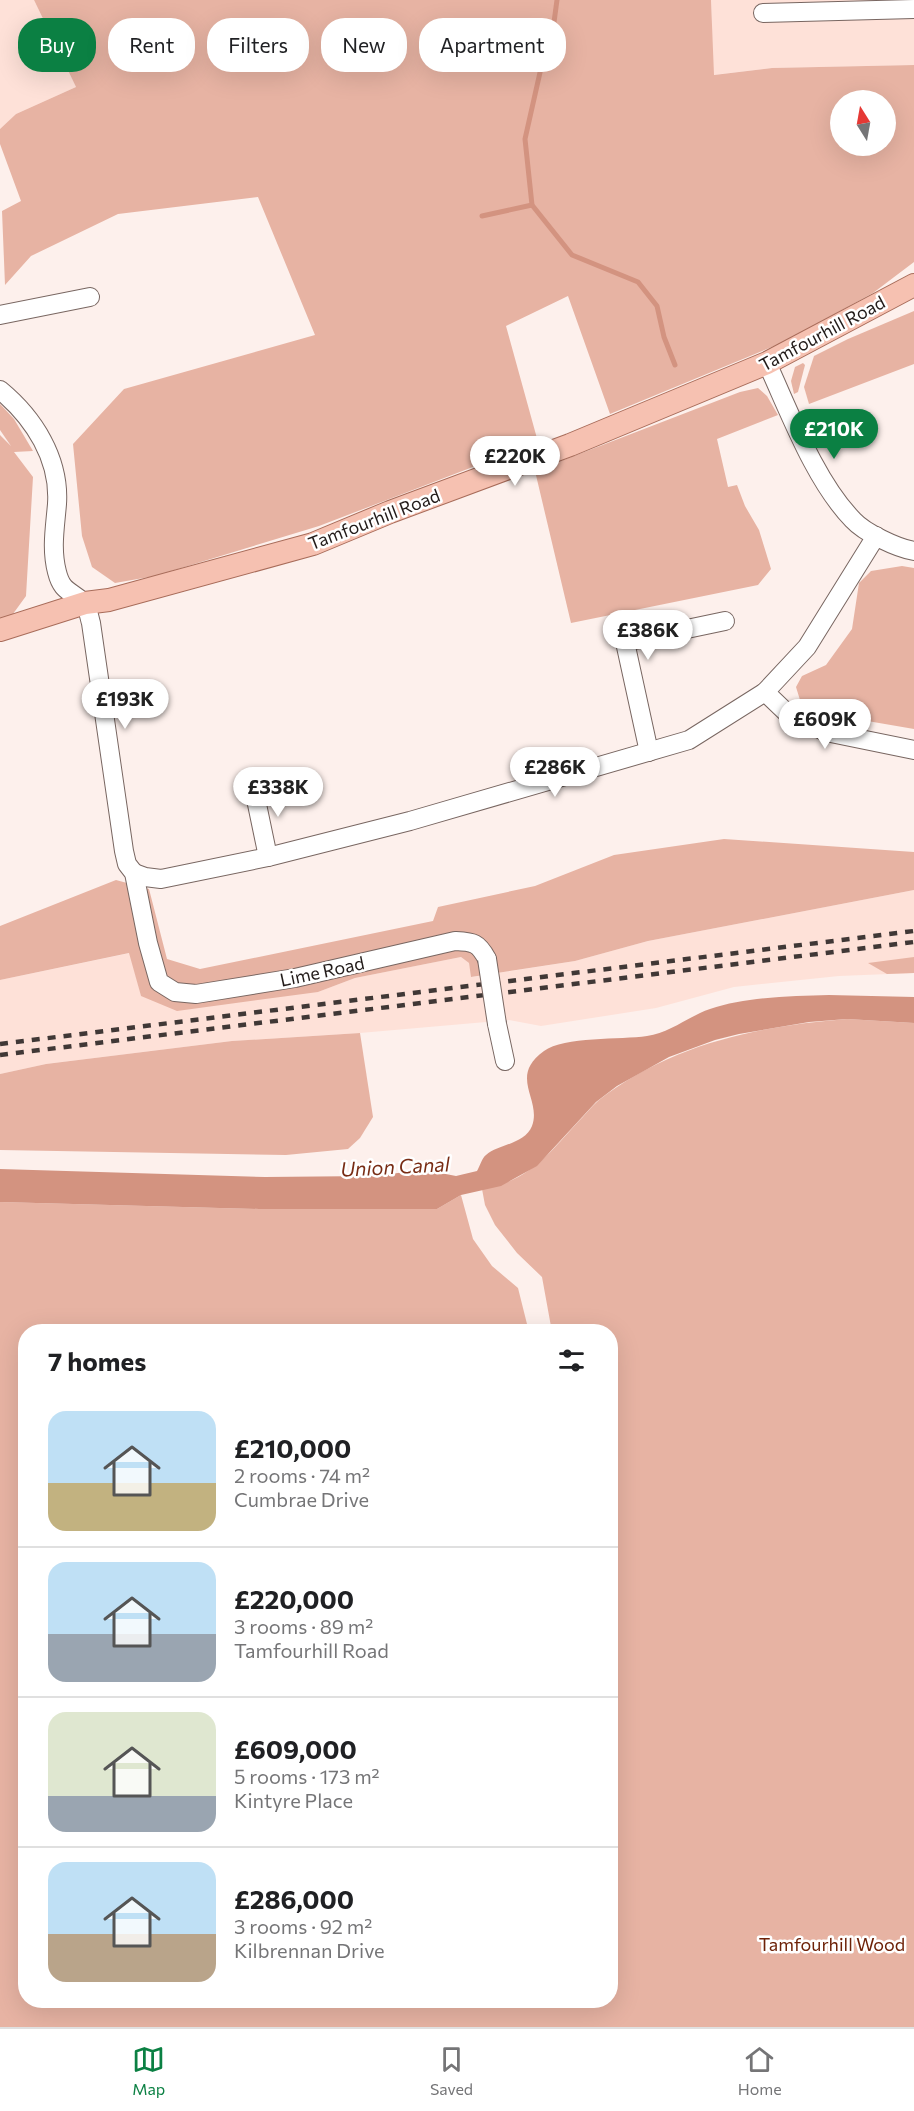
<!DOCTYPE html>
<meta charset="utf-8">
<style>
:root{--surface:#fff;--page:#f6f6f6;--text:#202124;--muted:#757577;--line:#e0e0e0;--accent:#0b8043}
body{margin:0;font-family:Commissioner,sans-serif;background:var(--page);color:var(--text);height:100vh;display:flex;flex-direction:column;font-size:22px;white-space:nowrap}
*{box-sizing:border-box;margin:0}
p{font-size:20px;color:var(--muted)}
.icon{flex:none;width:33px;height:33px;fill:none;stroke:currentColor;stroke-width:2;stroke-linecap:round;stroke-linejoin:round}
.map{position:relative;flex:1;overflow:hidden}
.panel{position:absolute;left:18px;top:1324px;width:600px;height:684px;display:flex;flex-direction:column;background:var(--surface);border-radius:24px;box-shadow:0 6px 24px #0002}
.panel>*{flex:none}
.hud{position:absolute;left:18px;top:18px;width:600px;height:54px;display:flex;gap:12px}
.needle{width:39px;rotate:349deg}
.fabs{position:absolute;left:830px;top:90px;display:grid;gap:12px}
.fabs a{display:grid;place-items:center;width:66px;height:66px;border-radius:50%;background:var(--surface);box-shadow:0 6px 24px #0002;font-size:30px}
.price{position:absolute;translate:-50% -51px;padding:0 14px;border-radius:21px;background:#fff;color:#222;font-size:20px;line-height:39px;filter:drop-shadow(0 2px 3px #0008)}
.price::after{content:'';position:absolute;left:50%;top:36px;width:18px;height:14px;margin-left:-9px;background:inherit;clip-path:polygon(0 0,100% 0,50% 100%)}
.price.selected{background:var(--accent);color:#fff}
ul{padding:0;list-style:none}
li{display:flex;align-items:center;gap:18px;height:150px;padding:0 30px}
li+li{border-top:2px solid var(--line)}
li span{display:grid;place-items:center;flex:none;width:168px;height:120px;border-radius:18px;color:#555}
li>.icon{margin-inline-start:auto}
span .icon{width:72px;height:72px;fill:#fffc;stroke-width:1}
li b{font-size:26px}
h2{display:flex;justify-content:space-between;align-items:center;height:72px;padding:0 30px;font-size:26px}
.tag{padding:0 21px;border-radius:24px;background:var(--surface);box-shadow:0 6px 24px #0002;font-size:21px;line-height:54px}
.tag.selected{background:var(--accent);color:#fff}
.dock{display:flex;justify-content:space-around;align-items:center;height:84px;border-top:2px solid var(--line);background:var(--surface);font-size:16px;color:var(--muted)}
.dock a{display:grid;justify-items:center;gap:3px}
.dock .selected{color:var(--accent)}
.map>svg:first-child{display:block}
.built{fill:#fee1d8}
.green{fill:#e7b3a3;fill-rule:evenodd}
.water{fill:#d39380}
.lines{fill:none;stroke-linecap:round;stroke-linejoin:round}
.stream{stroke:#d39380;stroke-width:5}
.minor-casing{stroke:#786661;stroke-width:20}
.major-casing{stroke:#a86c5a;stroke-width:24}
.minor{stroke:#fff;stroke-width:18}
.major{stroke:#f6c1b1;stroke-width:22}
.rail{stroke:#403836;stroke-width:4.5;stroke-dasharray:8 8;stroke-linecap:butt}
.minor-bridge-casing{stroke:#786661;stroke-width:20;stroke-linecap:butt}
.minor-bridge{stroke:#fff;stroke-width:18}
.labels{text-anchor:middle;dominant-baseline:central;stroke-width:5;stroke-linejoin:round;paint-order:stroke}
.street-label{font-size:18px;fill:#221b19;stroke:#fff}
.park-label{font-size:18px;fill:#6d2107;stroke:#fff}
.water-label{font-size:20px;font-style:italic;fill:#782c14;stroke:#fff}
</style>
<div class="map">
<svg width="914" height="2027" viewBox="0 0 914 2027">
<rect width="100%" height="100%" fill="#fdf0ec"/>
<g class="built">
<polygon points="0,0 34,0 76,87 16,114 0,129"/>
<polygon points="711,0 914,0 914,65 772,68 713,75"/>
<polygon points="914,890 914,973 839,976 734,987 656,1008 541,1026 509,1020 360,1033 232,1041 46,1064 0,1074 0,980 130,953 141,996 318,992 355,978 461,957 469,963 472,977 575,961 648,941"/>
</g>
<g class="green">
<path d="M 34,0 L 711,0 L 714,75 L 772,68 L 914,65 L 914,262 L 873,293 L 784,342 L 610,414 L 568,296 L 506,326 L 538,442 L 319,526 L 155,576 L 115,583 L 92,567 L 82,536 L 73,444 L 124,389 L 315,335 L 258,197 L 118,214 L 31,256 L 5,285 L 2,211 L 21,201 L 0,144 L 0,129 L 16,114 L 76,87 ZM 840,100 L 885,100 L 885,146 L 840,146 Z"/>
<polygon points="914,311 914,364 809,404 804,387 814,356 848,339"/>
<polygon points="803,363 805,365 798,392 794,394 791,381 795,367"/>
<polygon points="758,388 767,396 778,415 717,439 728,487 737,485 745,506 759,530 771,569 758,585 571,623 535,471 740,392"/>
<polygon points="0,404 14,419 33,451 14,452 33,477 26,596 10,618 0,620 0,435 11,446 0,430"/>
<polygon points="902,566 914,568 914,729 821,713 800,700 796,687 802,676 826,665 852,629 859,583 871,571"/>
<polygon points="724,839 914,852 914,890 648,941 575,961 471,977 469,963 461,957 355,978 318,992 177,1011 141,996 129,953 0,980 0,926 116,880 149,889 167,959 200,969 433,921 438,907 535,886 614,855"/>
<polygon points="914,957 914,973 887,974 868,963"/>
<path d="M 847,1019 L 914,1023 L 914,2027 L 0,2027 L 0,1202 L 259,1209 L 437,1209 L 461,1195 L 473,1239 L 492,1266 L 518,1288 L 529,1332 L 26,1332 L 26,2001 L 610,2001 L 610,1332 L 552,1332 L 542,1277 L 517,1253 L 495,1225 L 485,1205 L 482,1189 C 528,1181 547,1156 577,1123 C 584,1116 591,1107 599,1100 C 671,1044 758,1026 847,1019 Z"/>
<polygon points="360,1033 373,1117 360,1138 348,1149 286,1155 0,1150 0,1074 46,1064 232,1041"/>
</g>
<path class="water" d="M 829,995 L 914,997 L 914,1023 L 847,1019 L 809,1022 L 739,1034 L 715,1040 L 669,1057 L 617,1086 L 596,1102 L 537,1166 L 501,1186 L 461,1195 L 437,1209 L 259,1209 L 0,1202 L 0,1169 L 265,1177 L 371,1176 L 425,1170 L 456,1176 L 477,1171 C 480,1166 482,1158 486,1155 C 499,1144 525,1144 532,1126 C 542,1099 508,1077 544,1051 C 564,1036 621,1040 647,1036 C 670,1033 689,1016 710,1009 C 746,997 792,996 829,995 Z"/>
<g class="lines">
<g class="stream">
<polyline points="557,0 552,37 541,68 525,139 532,205 572,255 638,282 657,306 664,337 675,365"/>
<polyline points="482,216 532,205"/>
</g>
<defs>
<g id="minor">
<polyline points="763,13 914,9"/>
<polyline points="0,315 90,297"/>
<path d="M 767,363 C 790,413 815,481 853,520 C 865,533 897,548 914,551"/>
<path d="M 0,390 C 34,418 60,459 57,504 C 55,528 51,549 57,572 C 62,592 70,590 83,602 C 88,606 89,617 91,623 L 124,851 L 127,864 L 134,873 L 148,943 L 159,982 L 175,992 L 196,994 L 295,978 L 455,941 C 473,942 478,942 487,959"/>
<polyline points="765,692 788,714 826,732 914,750"/>
<polyline points="649,752 625,642 725,621"/>
<polyline points="253,785 268,857"/>
<polyline points="134,873 145,877 161,879 268,857 410,821 689,740 765,692 807,647 876,536"/>
<polyline points="497,1024 505,1061"/>
</g>
<polyline id="major" points="0,630 85,603 109,600 313,544 390,512 570,445 767,363 914,285"/>
</defs>
<use href="#minor" class="minor-casing"/>
<use href="#major" class="major-casing"/>
<use href="#minor" class="minor"/>
<use href="#major" class="major"/>
<g class="rail">
<polyline points="0,1044 914,931"/>
<polyline points="0,1055 914,942"/>
</g>
<defs>
<polyline id="minor-bridge" points="487,959 497,1024"/>
</defs>
<use href="#minor-bridge" class="minor-bridge-casing"/>
<use href="#minor-bridge" class="minor-bridge"/>
</g>
<g class="labels">
<g class="street-label">
<text transform="translate(822 333) rotate(-28)">Tamfourhill Road</text>
<text transform="translate(374 519) rotate(-21)">Tamfourhill Road</text>
<text transform="translate(322 971) rotate(-12)">Lime Road</text>
</g>
<g class="park-label">
<text x="832" y="1944">Tamfourhill Wood</text>
</g>
<g class="water-label">
<text transform="translate(395 1166) rotate(-3)">Union Canal</text>
</g>
</g>
</svg>
<div class="fabs">
<a><svg class="needle" viewBox="-14 -14 28 28"><path d="M0-13l5 13h-10z" fill="#e53935"/><path d="M0 13l5-13h-10z" fill="#757577"/></svg></a>
</div>
<b class="price selected" style="left:834px;top:460px">£210K</b>
<b class="price" style="left:515px;top:487px">£220K</b>
<b class="price" style="left:648px;top:661px">£386K</b>
<b class="price" style="left:125px;top:730px">£193K</b>
<b class="price" style="left:825px;top:750px">£609K</b>
<b class="price" style="left:555px;top:798px">£286K</b>
<b class="price" style="left:278px;top:818px">£338K</b>
<div class="hud">
<a class="tag selected">Buy</a>
<a class="tag">Rent</a>
<a class="tag">Filters</a>
<a class="tag">New</a>
<a class="tag">Apartment</a>
</div>
<section class="panel">
<h2>7 homes<svg class="icon" aria-label="filters" viewBox="0 0 24 24"><path d="M4 7h16M4 17h16"/><circle cx="9" cy="7" r="2"/><circle cx="15" cy="17" r="2"/></svg></h2>
<ul>
<li><span style="background:linear-gradient(#bfe0f5 60%,#c2b280 0)"><svg class="icon" aria-label="home" viewBox="0 0 24 24"><path d="M3 11l9-7 9 7M6 9v11h12V9"/></svg></span><div><b>£210,000</b><p>2 rooms · 74 m²</p><p>Cumbrae Drive</p></div></li>
<li><span style="background:linear-gradient(#bfe0f5 60%,#9aa5b1 0)"><svg class="icon" aria-label="home" viewBox="0 0 24 24"><path d="M3 11l9-7 9 7M6 9v11h12V9"/></svg></span><div><b>£220,000</b><p>3 rooms · 89 m²</p><p>Tamfourhill Road</p></div></li>
<li><span style="background:linear-gradient(#dfe7d0 70%,#9aa5b1 0)"><svg class="icon" aria-label="home" viewBox="0 0 24 24"><path d="M3 11l9-7 9 7M6 9v11h12V9"/></svg></span><div><b>£609,000</b><p>5 rooms · 173 m²</p><p>Kintyre Place</p></div></li>
<li><span style="background:linear-gradient(#bfe0f5 60%,#b9a48a 0)"><svg class="icon" aria-label="home" viewBox="0 0 24 24"><path d="M3 11l9-7 9 7M6 9v11h12V9"/></svg></span><div><b>£286,000</b><p>3 rooms · 92 m²</p><p>Kilbrennan Drive</p></div></li>
</ul>
</section>
</div>
<nav class="dock">
<a class="selected"><svg class="icon" aria-label="map" viewBox="0 0 24 24"><path d="M3 6l6-2 6 2 6-2v14l-6 2-6-2-6 2zM9 4v14M15 6v14"/></svg>Map</a>
<a><svg class="icon" aria-label="saved" viewBox="0 0 24 24"><path d="M7 4h10v16l-5-4-5 4z"/></svg>Saved</a>
<a><svg class="icon" aria-label="home" viewBox="0 0 24 24"><path d="M3 11l9-7 9 7M6 9v11h12V9"/></svg>Home</a>
</nav>
